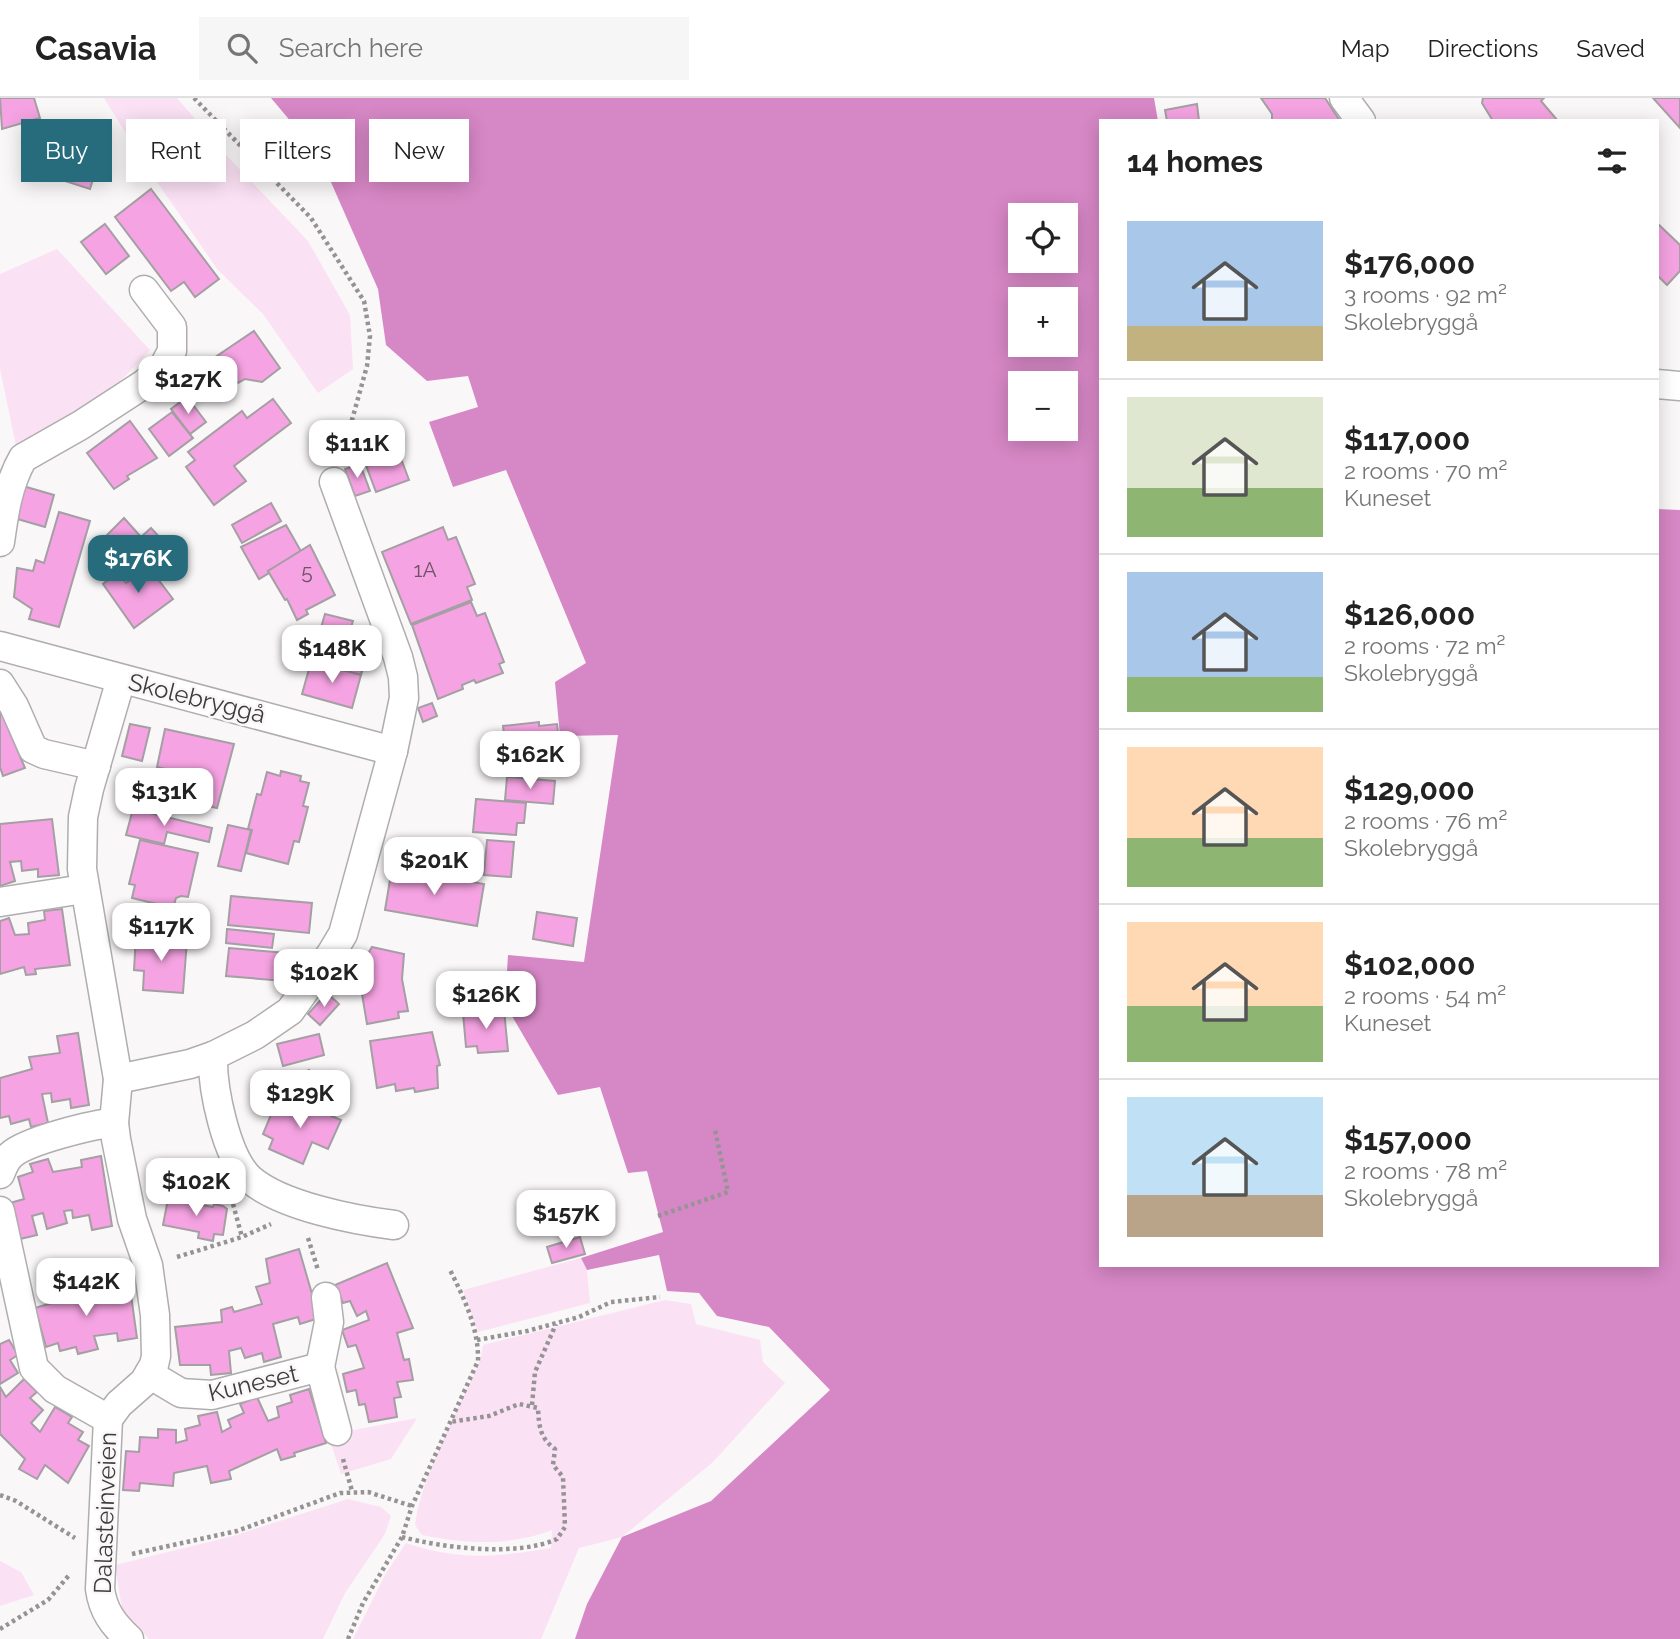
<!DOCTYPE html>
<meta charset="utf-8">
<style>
:root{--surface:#fff;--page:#f6f6f6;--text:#222;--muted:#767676;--line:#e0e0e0;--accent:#276c7c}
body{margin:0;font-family:Raleway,sans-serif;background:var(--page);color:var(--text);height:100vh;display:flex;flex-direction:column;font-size:26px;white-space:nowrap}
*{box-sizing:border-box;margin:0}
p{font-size:23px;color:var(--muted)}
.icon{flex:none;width:38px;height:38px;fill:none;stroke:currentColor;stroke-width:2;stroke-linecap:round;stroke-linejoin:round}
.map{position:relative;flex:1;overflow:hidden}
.sheet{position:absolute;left:1099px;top:21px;width:560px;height:1148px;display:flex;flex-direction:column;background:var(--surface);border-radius:0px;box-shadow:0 4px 18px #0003}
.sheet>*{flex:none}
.banner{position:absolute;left:21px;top:21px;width:665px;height:63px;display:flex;gap:14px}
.buttons{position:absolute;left:1008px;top:105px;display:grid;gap:14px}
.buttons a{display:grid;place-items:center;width:70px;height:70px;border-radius:0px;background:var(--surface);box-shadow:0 4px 18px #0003;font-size:35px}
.price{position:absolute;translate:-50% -60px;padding:0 16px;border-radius:14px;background:#fff;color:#222;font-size:23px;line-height:46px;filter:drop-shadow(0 2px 4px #0008)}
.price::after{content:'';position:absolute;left:50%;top:42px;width:21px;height:16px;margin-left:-10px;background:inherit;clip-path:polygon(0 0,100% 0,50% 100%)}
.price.selected{background:var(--accent);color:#fff}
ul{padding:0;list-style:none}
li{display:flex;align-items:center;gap:21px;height:175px;padding:0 28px}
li+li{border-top:2px solid var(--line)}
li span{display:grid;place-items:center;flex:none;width:196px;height:140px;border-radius:0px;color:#555}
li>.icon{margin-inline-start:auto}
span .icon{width:84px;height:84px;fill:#fffc;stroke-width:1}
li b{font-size:30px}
h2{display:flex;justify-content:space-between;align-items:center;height:84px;padding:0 28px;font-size:30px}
.chip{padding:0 24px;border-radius:0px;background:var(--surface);box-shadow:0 4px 18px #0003;font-size:24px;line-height:63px}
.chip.selected{background:var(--accent);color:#fff}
header{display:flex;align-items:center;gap:42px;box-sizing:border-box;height:98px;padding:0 35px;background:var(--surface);border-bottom:2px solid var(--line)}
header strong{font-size:33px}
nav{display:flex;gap:38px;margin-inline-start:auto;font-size:24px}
.search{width:490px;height:63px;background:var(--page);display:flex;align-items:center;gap:18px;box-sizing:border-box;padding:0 24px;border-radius:0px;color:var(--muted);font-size:26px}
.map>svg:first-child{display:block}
.green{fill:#fbe1f4}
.water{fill:#d687c5;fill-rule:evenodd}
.building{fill:#f5a3e2;stroke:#a39fa2;stroke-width:2}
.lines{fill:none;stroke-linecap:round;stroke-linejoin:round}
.street-casing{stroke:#b0adaf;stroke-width:31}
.path{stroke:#969395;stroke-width:4.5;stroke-dasharray:3.5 3.5;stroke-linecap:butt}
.street{stroke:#fff;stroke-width:28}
.labels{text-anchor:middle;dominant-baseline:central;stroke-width:5;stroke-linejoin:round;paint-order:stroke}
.number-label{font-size:21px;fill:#6b5566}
.street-label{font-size:24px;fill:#3d3b3c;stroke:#faf7f9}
</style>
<header>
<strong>Casavia</strong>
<div class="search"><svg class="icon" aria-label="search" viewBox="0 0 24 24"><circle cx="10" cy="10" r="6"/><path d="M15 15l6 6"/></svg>Search here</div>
<nav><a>Map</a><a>Directions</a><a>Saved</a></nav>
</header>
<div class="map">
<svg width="1680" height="1541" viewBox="0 0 1680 1541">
<rect width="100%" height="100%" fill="#faf7f9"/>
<g class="green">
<polygon points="104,0 177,0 229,60 308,143 350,217 353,271 318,295 263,216 218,172 148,71"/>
<polygon points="57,151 150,252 109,295 16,348 0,271 0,176"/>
<polygon points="581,1160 587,1172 590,1205 478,1234 463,1192"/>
<path d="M 665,1202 L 691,1206 L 696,1226 L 760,1242 L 763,1264 L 785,1285 L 713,1364 L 622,1439 L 579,1450 L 541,1541 L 353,1541 L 385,1477 L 406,1445 C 459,1463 497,1459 551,1450 L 552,1432 C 513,1448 463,1446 422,1437 L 415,1427 C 420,1388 445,1338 462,1301 C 471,1283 481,1267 483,1247 Z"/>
<polygon points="417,1320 391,1361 341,1376 328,1337"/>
<polygon points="348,1401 381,1409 391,1418 385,1436 345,1495 323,1541 149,1541 122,1511 115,1467 233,1438"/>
<polygon points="0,1463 21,1474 34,1497 0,1508"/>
</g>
<path class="water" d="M 271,0 L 1154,0 L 1158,23 L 1101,23 L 1101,1167 L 1657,1167 L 1657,411 L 1680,412 L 1680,1541 L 575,1541 L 587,1506 L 622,1439 L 711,1403 L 830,1292 L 769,1229 L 717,1218 L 699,1195 L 667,1193 L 659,1157 L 587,1172 L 581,1160 L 663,1134 L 647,1073 L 628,1075 L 600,989 L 558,997 L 505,906 L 508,857 L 584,864 L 618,637 L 560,638 L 555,584 L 586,565 L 506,372 L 453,389 L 429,324 L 478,309 L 468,278 L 427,283 L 386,247 L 378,191 L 319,57 ZM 1020,117 L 1066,117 L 1066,163 L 1020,163 ZM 1020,201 L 1066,201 L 1066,247 L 1020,247 ZM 1020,285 L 1066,285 L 1066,331 L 1020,331 Z"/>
<g class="building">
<polygon points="0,0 34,0 40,20 2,31"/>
<polygon points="1261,0 1325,0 1340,23 1272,23 1272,16"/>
<polygon points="1483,0 1544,0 1541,3 1558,23 1493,23 1482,5"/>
<polygon points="1653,0 1680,0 1680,30"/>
<polygon points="1197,6 1199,23 1167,23 1165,12"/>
<polygon points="50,26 72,33 70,42 102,53 90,91 25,70 37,32 47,35"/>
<polygon points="151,91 219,181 195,199 184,184 171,193 115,119"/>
<polygon points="1657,125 1680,147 1680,173 1667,187 1657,177"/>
<polygon points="105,126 129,158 106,176 81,144"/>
<polygon points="254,233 280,270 262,284 245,281 238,285 235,281 225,287 208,264"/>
<polygon points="187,299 206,324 190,336 171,311"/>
<polygon points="273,301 291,325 234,368 246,383 214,407 186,369 195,362 188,354 242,313 247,320"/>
<polygon points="172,314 193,340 169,358 149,331"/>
<polygon points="130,323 157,360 127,378 129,381 114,391 87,355"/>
<polygon points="397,350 409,382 376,394 364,362"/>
<polygon points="360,366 370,393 355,398 345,371"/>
<polygon points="23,388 54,397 45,429 14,420"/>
<polygon points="271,405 281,423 242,445 232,427"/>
<polygon points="59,414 90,423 59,529 29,521 32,511 14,499 17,470 33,473 36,462 44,465"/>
<polygon points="124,420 141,439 151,430 162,442 135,470 106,438"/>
<polygon points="286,427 302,455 268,473 269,475 259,481 241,449"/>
<polygon points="443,429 448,442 456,439 475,486 467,489 472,502 411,526 382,454"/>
<polygon points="310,447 335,497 306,512 308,516 297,522 287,501 285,502 268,473"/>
<polygon points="148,468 173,501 134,530 103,486 118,474 126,485"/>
<polygon points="471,504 477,518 485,515 504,564 499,566 503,575 476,585 474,582 462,587 463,591 438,601 412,527"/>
<polygon points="325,516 353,523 348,539 370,544 361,577 311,564"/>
<polygon points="311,564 361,577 352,610 302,596"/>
<polygon points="432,605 437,618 423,624 418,610"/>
<polygon points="0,611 25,670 3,678 0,669"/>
<polygon points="539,624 539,628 557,626 560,652 507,660 503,628"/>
<polygon points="130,626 150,630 142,663 122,658"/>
<polygon points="165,631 234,646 217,710 185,703 191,677 157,669"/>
<polygon points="281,673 301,678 300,683 309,685 303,708 308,709 299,744 294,743 288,766 246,755 252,732 248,731 257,696 261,697 267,674 280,678"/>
<polygon points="507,679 555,683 553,706 505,702"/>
<polygon points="476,701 526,705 524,725 517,725 516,737 473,734"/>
<polygon points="133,711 212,730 209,744 167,734 164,746 126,737"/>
<polygon points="52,721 59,777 38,779 38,771 22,773 21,763 10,764 15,783 0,788 0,726"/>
<polygon points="228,727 251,732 241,773 218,768"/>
<polygon points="140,742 198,755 188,799 181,798 176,800 173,810 132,800 135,787 129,786"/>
<polygon points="487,742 514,744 511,779 484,777"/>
<polygon points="392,770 484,786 477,828 385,812"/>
<polygon points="231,798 312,805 309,835 228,827"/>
<polygon points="62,811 70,867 35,871 36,876 26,877 24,869 0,876 0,823 9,820 15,837 29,836 28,825 45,822 44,813"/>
<polygon points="537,814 577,820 573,848 533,841"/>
<polygon points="227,831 274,836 272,850 226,845"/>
<polygon points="164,836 173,836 173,840 187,842 183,895 143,892 144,873 134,872 136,838 164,840"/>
<polygon points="372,849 404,856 402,881 408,913 398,914 399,920 367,926 358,872"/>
<polygon points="229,850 287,855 284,883 226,878"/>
<polygon points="327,895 339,906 320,927 308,916"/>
<polygon points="504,912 508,953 478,955 477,948 466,949 463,915"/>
<polygon points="432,934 440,967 437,968 438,990 415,994 414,990 396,993 395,986 377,990 370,943"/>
<polygon points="78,935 89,1007 71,1010 70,1001 52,1004 51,995 42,996 48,1025 31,1029 29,1021 11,1026 9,1018 0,1020 0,980 32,971 29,959 60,955 57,938"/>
<polygon points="319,936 324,957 283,968 277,946"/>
<polygon points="309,972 320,988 298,1002 288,986"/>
<polygon points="292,1000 312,1009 313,1006 324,1010 322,1014 341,1022 328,1051 312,1044 303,1066 269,1051 273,1041 263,1036 273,1012 284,1017"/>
<polygon points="101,1058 112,1128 92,1132 89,1117 73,1120 72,1112 64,1113 67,1125 47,1131 43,1115 32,1118 37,1137 20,1141 10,1105 24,1101 18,1079 33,1074 30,1066 48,1061 53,1074 82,1069 81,1062"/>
<polygon points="168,1101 213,1109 214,1106 223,1108 227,1111 223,1137 214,1136 213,1143 198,1140 199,1134 163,1127"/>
<polygon points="580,1139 585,1156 552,1165 547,1149"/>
<polygon points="299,1151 319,1220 300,1226 298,1219 273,1226 281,1259 264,1264 262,1255 245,1260 241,1250 229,1253 231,1275 211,1277 210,1267 180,1267 175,1229 222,1224 221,1212 232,1209 234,1214 262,1206 256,1189 270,1185 266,1161"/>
<polygon points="387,1165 413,1230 397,1235 404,1262 409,1261 413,1282 397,1284 401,1299 394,1300 397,1319 369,1324 365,1306 359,1307 356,1292 347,1294 343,1276 364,1270 356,1247 348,1249 342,1232 369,1222 366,1213 357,1218 350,1203 343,1205 335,1187"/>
<polygon points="79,1182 84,1202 96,1200 95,1195 130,1190 137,1240 118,1243 117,1235 94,1238 98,1251 78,1256 76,1249 60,1253 58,1245 46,1249 35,1210 62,1202 58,1188"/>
<polygon points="9,1242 18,1257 10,1262 18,1275 0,1286 0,1246"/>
<polygon points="24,1281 37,1294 30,1300 43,1312 31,1325 40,1334 55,1309 72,1319 68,1325 83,1334 78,1342 89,1348 68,1385 45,1367 37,1381 19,1371 25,1361 0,1336 0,1289 6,1299"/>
<polygon points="309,1291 326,1345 294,1355 295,1358 281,1362 277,1351 229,1373 231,1381 211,1385 207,1368 174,1375 173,1388 140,1385 139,1393 123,1392 126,1353 139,1354 140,1339 158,1340 158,1331 176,1332 176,1345 187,1342 185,1331 200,1327 198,1318 217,1314 222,1334 231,1329 228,1322 244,1315 240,1306 257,1299 268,1323 279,1319 277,1309 292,1304 290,1297"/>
</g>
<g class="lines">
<defs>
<g id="street">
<polyline points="1344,0 1361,23"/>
<polyline points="1657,286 1680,288"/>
<path d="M 0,444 C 4,415 8,386 23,360 L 81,327 L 144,286 L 163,270 L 172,253 L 172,229 L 144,192"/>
<polyline points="0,548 393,653"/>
<polyline points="0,586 14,608 33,651 44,656 96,668"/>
<polyline points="0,804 84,791"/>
<path d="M 213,958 C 212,990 226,1059 250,1081 C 281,1108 354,1122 394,1127"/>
<polyline points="118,981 190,966 213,958 255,937 290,913 331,856 343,836 393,653 404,600 403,579 398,559 334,384"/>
<path d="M 0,1076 C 3,1069 5,1062 11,1057 C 26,1043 93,1026 114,1025"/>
<polyline points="0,1113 34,1270 55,1291 108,1321"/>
<polyline points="320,1269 337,1333"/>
<polyline points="149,1276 181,1295 212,1297 320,1269 329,1224 326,1199"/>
<polyline points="108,1321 119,1306 144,1284 154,1267 156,1258 155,1217 148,1167 132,1121 116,1041 114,1025 118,981 82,771 83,719 89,691 121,581"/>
<path d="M 108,1321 L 100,1491 C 103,1513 113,1526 129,1541"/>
</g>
</defs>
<use href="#street" class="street-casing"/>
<g class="path">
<polyline points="194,0 311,120 364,203 370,238 367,268 342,358"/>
<polyline points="157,1099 183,1084 195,1091 199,1098 226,1099"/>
<polyline points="233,1106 242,1139"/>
<polyline points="658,1118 728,1094 715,1032"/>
<polyline points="308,1140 318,1172"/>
<polyline points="177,1159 242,1139 271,1126"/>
<polyline points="477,1242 527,1233 579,1219 611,1204 660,1199"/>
<polyline points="532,1307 535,1274 556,1226"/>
<polyline points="343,1361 352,1393"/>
<polyline points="0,1397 16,1403 75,1440"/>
<path d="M 402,1439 C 444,1450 517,1459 557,1441 L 565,1429 L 563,1379 L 553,1367 L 555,1351 C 540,1340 539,1329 538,1310 L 519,1306 L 489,1318 L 450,1324"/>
<polyline points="132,1456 237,1433 340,1395 368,1394 412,1408"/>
<polyline points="0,1531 48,1502 70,1476"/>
<path d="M 348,1541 L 363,1505 L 402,1439 L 412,1408 L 478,1263 C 479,1231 464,1200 450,1172"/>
</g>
<use href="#street" class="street"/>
</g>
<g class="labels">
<g class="number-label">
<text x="425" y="471">1A</text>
<text x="307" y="473">5</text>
</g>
<g class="street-label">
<text transform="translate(197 600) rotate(14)">Skolebryggå</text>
<text transform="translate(253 1285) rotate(-13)">Kuneset</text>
<text transform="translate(105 1415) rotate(-88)">Dalasteinveien</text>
</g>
</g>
</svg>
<div class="buttons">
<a><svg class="icon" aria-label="locate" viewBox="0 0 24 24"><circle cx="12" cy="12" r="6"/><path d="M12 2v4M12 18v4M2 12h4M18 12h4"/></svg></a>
<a>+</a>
<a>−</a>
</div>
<b class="price" style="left:188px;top:318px">$127K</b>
<b class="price" style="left:357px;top:382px">$111K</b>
<b class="price selected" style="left:138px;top:497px">$176K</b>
<b class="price" style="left:332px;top:587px">$148K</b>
<b class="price" style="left:530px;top:693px">$162K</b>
<b class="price" style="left:164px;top:730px">$131K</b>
<b class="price" style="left:434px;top:799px">$201K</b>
<b class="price" style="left:161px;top:865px">$117K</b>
<b class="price" style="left:324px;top:911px">$102K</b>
<b class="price" style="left:486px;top:933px">$126K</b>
<b class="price" style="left:300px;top:1032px">$129K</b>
<b class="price" style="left:196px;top:1120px">$102K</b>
<b class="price" style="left:566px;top:1152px">$157K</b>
<b class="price" style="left:86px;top:1220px">$142K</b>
<div class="banner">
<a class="chip selected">Buy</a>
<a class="chip">Rent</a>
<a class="chip">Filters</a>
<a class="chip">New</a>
</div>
<section class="sheet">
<h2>14 homes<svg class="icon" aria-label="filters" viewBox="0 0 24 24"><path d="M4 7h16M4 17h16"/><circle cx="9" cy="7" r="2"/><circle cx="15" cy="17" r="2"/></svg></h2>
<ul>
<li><span style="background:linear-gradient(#a9c7e8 75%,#c2b280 0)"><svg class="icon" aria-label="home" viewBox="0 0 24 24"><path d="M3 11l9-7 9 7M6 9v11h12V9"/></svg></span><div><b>$176,000</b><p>3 rooms · 92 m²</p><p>Skolebryggå</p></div></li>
<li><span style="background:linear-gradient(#dfe7d0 65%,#8fb573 0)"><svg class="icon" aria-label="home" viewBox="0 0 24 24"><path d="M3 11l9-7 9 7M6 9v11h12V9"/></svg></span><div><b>$117,000</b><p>2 rooms · 70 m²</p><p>Kuneset</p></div></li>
<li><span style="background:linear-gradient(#a9c7e8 75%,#8fb573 0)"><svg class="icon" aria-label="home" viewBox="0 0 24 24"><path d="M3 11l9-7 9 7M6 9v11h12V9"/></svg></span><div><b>$126,000</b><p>2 rooms · 72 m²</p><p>Skolebryggå</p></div></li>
<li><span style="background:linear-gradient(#ffd9b3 65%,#8fb573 0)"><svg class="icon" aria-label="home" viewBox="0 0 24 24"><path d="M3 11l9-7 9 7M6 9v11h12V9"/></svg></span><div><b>$129,000</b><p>2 rooms · 76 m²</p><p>Skolebryggå</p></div></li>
<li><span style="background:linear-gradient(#ffd9b3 60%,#8fb573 0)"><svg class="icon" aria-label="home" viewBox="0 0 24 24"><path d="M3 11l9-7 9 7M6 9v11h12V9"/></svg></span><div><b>$102,000</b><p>2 rooms · 54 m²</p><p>Kuneset</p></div></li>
<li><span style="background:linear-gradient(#bfe0f5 70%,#b9a48a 0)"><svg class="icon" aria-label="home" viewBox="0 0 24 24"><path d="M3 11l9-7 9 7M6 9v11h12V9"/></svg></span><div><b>$157,000</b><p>2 rooms · 78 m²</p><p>Skolebryggå</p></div></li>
</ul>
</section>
</div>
